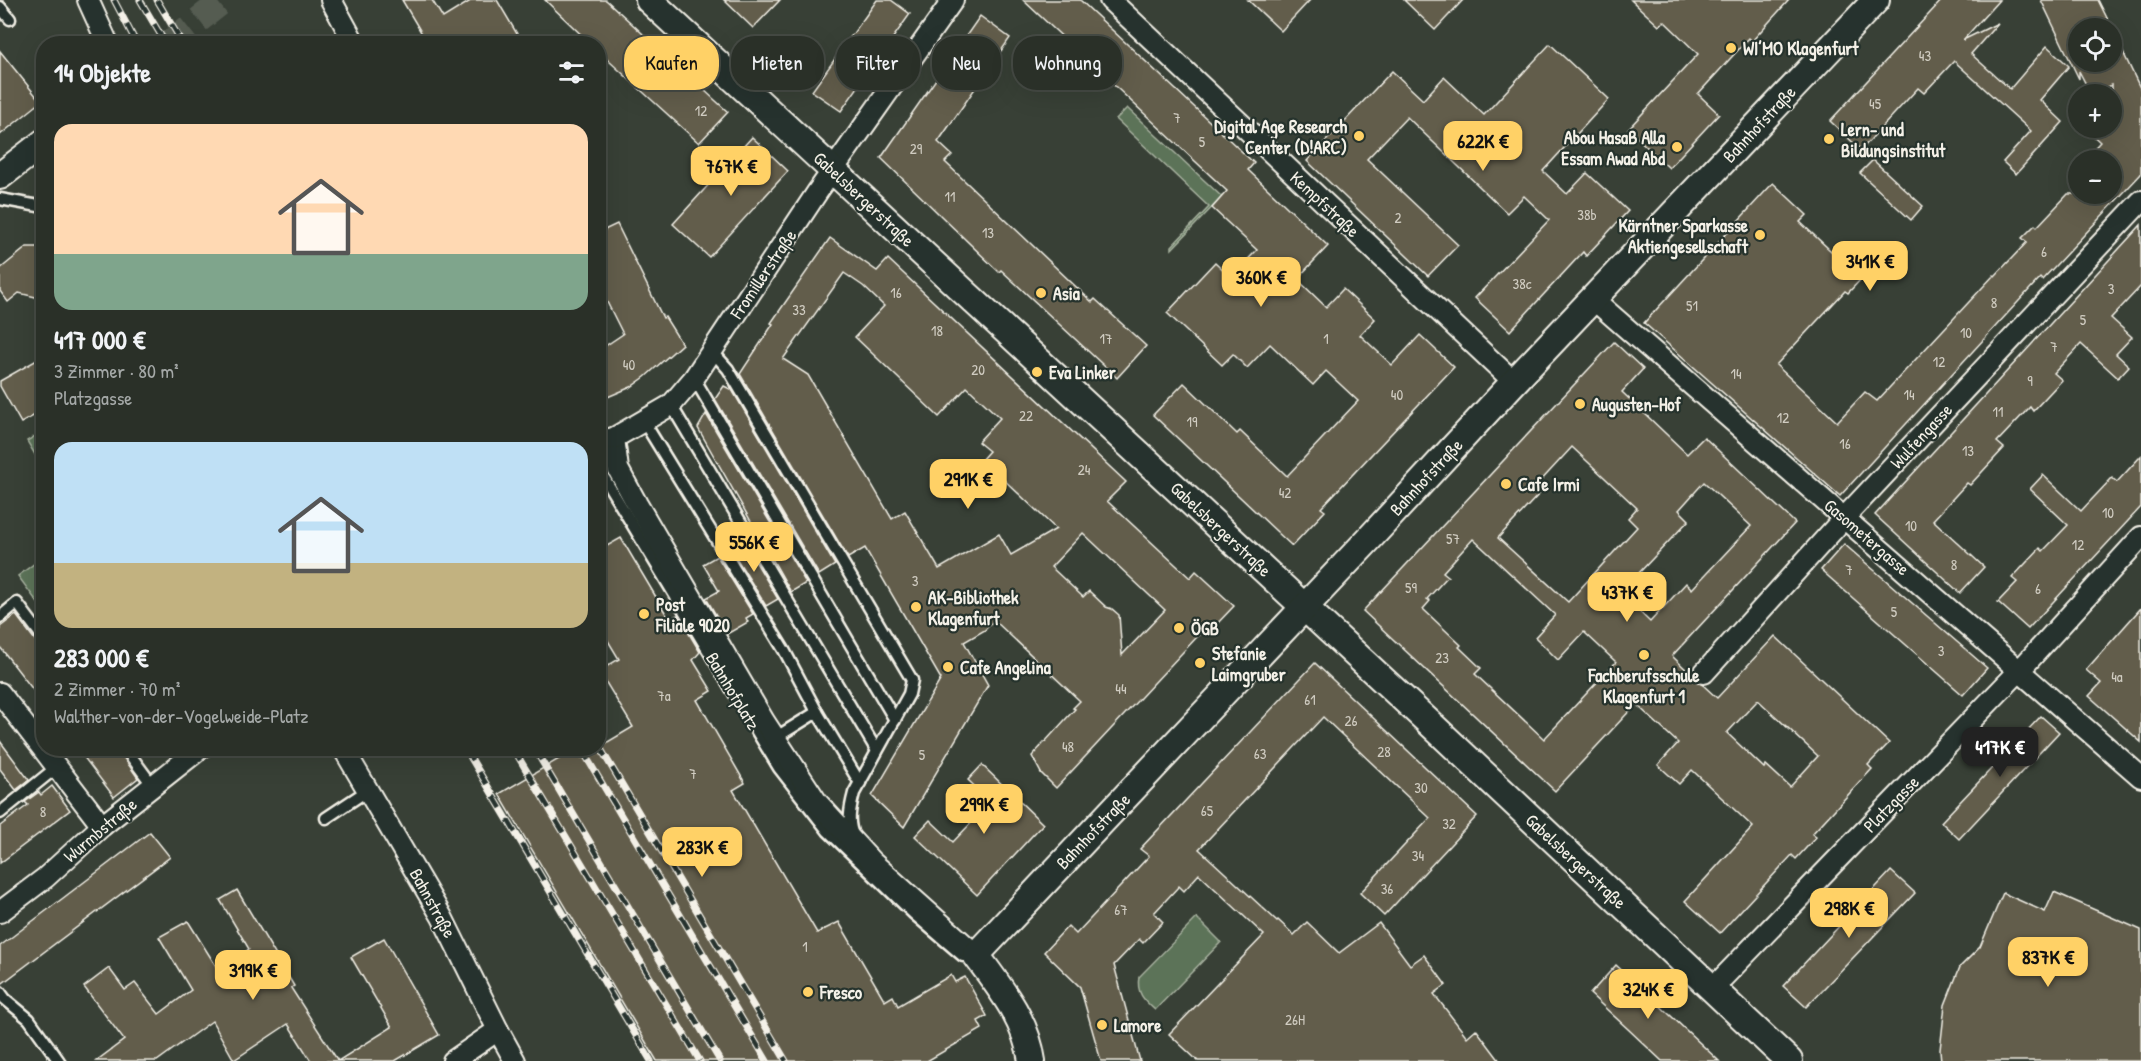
<!DOCTYPE html>
<html lang="de">
<meta charset="utf-8">
<style>
:root{--surface:#2a3028;--page:#323830;--text:#f1f3f6;--muted:#a5a9a8;--line:#464b45;--accent:#ffd166}
body{margin:0;font-family:"Patrick Hand",sans-serif;background:var(--page);color:var(--text);height:100vh;display:flex;flex-direction:column;font-size:22px;white-space:nowrap}
*{box-sizing:border-box;margin:0}
p{font-size:20px;color:var(--muted)}
.icon{flex:none;width:33px;height:33px;fill:none;stroke:currentColor;stroke-width:2;stroke-linecap:round;stroke-linejoin:round}
.map{position:relative;flex:1;overflow:hidden}
.sheet{position:absolute;left:36px;top:36px;width:570px;height:720px;display:flex;flex-direction:column;background:var(--surface);border-radius:24px;box-shadow:0 6px 24px #0002,0 0 0 2px var(--line)}
.sheet>*{flex:none}
.top-card{position:absolute;left:624px;top:36px;width:570px;height:54px;display:flex;gap:12px}
.controls{position:absolute;left:2068px;top:18px;display:grid;gap:12px}
.controls a{display:grid;place-items:center;width:54px;height:54px;border-radius:50%;background:var(--surface);box-shadow:0 6px 24px #0002,0 0 0 2px var(--line);font-size:30px}
.price{position:absolute;translate:-50% -51px;padding:0 14px;border-radius:12px;background:var(--accent);color:#111;font-size:20px;line-height:39px;filter:drop-shadow(0 2px 3px #0008)}
.price::after{content:'';position:absolute;left:50%;top:36px;width:18px;height:14px;margin-left:-9px;background:inherit;clip-path:polygon(0 0,100% 0,50% 100%)}
.price.on{background:#222;color:#fff}
ul{padding:0;list-style:none}
li{display:grid;align-content:center;gap:12px;height:318px;padding:0 18px}
li span{display:grid;place-items:center;height:186px;border-radius:18px;color:#555}
li>.icon{margin-inline-start:auto}
span .icon{width:108px;height:108px;fill:#fffc;stroke-width:1}
li b{font-size:26px}
h2{display:flex;justify-content:space-between;align-items:center;height:72px;padding:0 18px;font-size:26px}
.chip{padding:0 21px;border-radius:24px;background:var(--surface);box-shadow:0 6px 24px #0002,0 0 0 2px var(--line);font-size:21px;line-height:54px}
.chip.on{background:var(--accent);color:#111}
.map>svg:first-child{display:block}
.green{fill:#5c7358;stroke:#a8b2a0;stroke-width:1.5}
.building{fill:#625d4b;stroke:#f4f1e8;stroke-width:1.5;fill-rule:evenodd}
.lines{fill:none;stroke-linecap:round;stroke-linejoin:round}
.tertiary-tunnel{stroke:#545b51;stroke-width:26;stroke-dasharray:26 13;stroke-linecap:butt}
.service-casing{stroke:#f4f1e8;stroke-width:15}
.minor-casing{stroke:#f4f1e8;stroke-width:24}
.tertiary-casing{stroke:#f4f1e8;stroke-width:30}
.service{stroke:#26332d;stroke-width:10}
.minor{stroke:#26332d;stroke-width:20}
.tertiary{stroke:#26332d;stroke-width:26}
.rail-casing{stroke:#f4f1e8;stroke-width:7}
.rail{stroke:#26332d;stroke-width:4.5;stroke-dasharray:14;stroke-linecap:butt}
.poi-dot{fill:#ffd166;stroke:#26332d;stroke-width:2}
.labels{text-anchor:middle;dominant-baseline:central;stroke-width:4.5;stroke-linejoin:round;paint-order:stroke}
.number-label{font-size:15px;fill:#d0ccc1}
.poi-label{font-size:18px;font-weight:bold;fill:#f4f1e8;stroke:#26332d;text-anchor:start}
.street-label{font-size:18px;fill:#f4f1e8;stroke:#26332d}
</style>
<div class="map">
<svg width="2141" height="1061" viewBox="0 0 2141 1061">
<rect width="100%" height="100%" fill="#384036"/>
<filter id="ink" filterUnits="userSpaceOnUse"><feTurbulence type="fractalNoise" baseFrequency=".0167" numOctaves="2"/><feDisplacementMap in="SourceGraphic" scale="12" xChannelSelector="R" yChannelSelector="G"/><feConvolveMatrix kernelMatrix="1 2 1 2 8 2 1 2 1" color-interpolation-filters="sRGB"/></filter>
<g filter="url(#ink)">
<g class="green">
<polygon points="1127,108 1222,197 1172,249 1172,246 1209,207 1116,119"/>
<polygon points="43,431 43,468 27,441"/>
<polygon points="43,557 43,610 18,576"/>
<path d="M 1197,918 L 1221,942 L 1155,1010 C 1144,1000 1136,993 1139,977 Z"/>
</g>
<g class="building">
<polygon points="402,0 432,0 443,18 472,0 497,0 523,44 428,44"/>
<polygon points="545,0 606,0 728,112 699,143 598,51 598,44 591,44"/>
<polygon points="724,0 780,0 753,28"/>
<polygon points="877,0 891,0 910,14 841,111 812,91"/>
<polygon points="1023,0 1080,0 1254,163 1248,170 1328,246 1297,279 1326,307 1343,289 1375,319 1360,335 1392,365 1420,335 1454,367 1321,508 1325,511 1292,546 1153,415 1184,383 1237,434 1240,431 1287,476 1358,401 1326,371 1313,385 1270,344 1247,368 1233,354 1222,365 1167,313 1215,262 1231,277 1257,250 1212,208 1227,191"/>
<polygon points="1248,0 1310,0 1281,31"/>
<polygon points="1404,0 1463,0 1435,30"/>
<polygon points="1631,0 1789,0 1752,41 1749,38 1698,94 1719,114 1669,168 1628,129 1698,54 1664,21 1659,26"/>
<polygon points="1942,0 1999,0 1963,40 1998,23 1971,54 2010,89 2047,46 2069,66 2040,100 2063,122 2016,174 2003,162 2031,131 1954,61 1924,93 1918,88 1861,150 1830,121"/>
<polygon points="2041,0 2098,0 2112,28 2079,28 2079,62 2112,62 2112,29 2141,90 2141,174 2042,280 2040,278 1840,496 1644,323 1773,183 1807,215 1800,222 1861,279 1848,293 1845,291 1776,365 1837,422 1865,392 1877,401 1994,275 1995,276 2027,242 2022,238 2035,225 2037,227 2068,194 2112,194 2112,160 2083,160 2100,142 2085,128 2112,128 2112,85 2091,94 2079,71 2079,79"/>
<polygon points="980,16 1010,38 938,142 952,155 945,162 1092,302 1095,299 1146,346 1117,378 1001,270 999,272 881,158"/>
<polygon points="1550,44 1609,99 1543,171 1567,194 1587,173 1628,211 1586,256 1583,252 1510,331 1475,298 1549,220 1524,196 1507,213 1407,117 1367,159 1458,245 1428,276 1307,161 1392,71 1423,100 1444,77 1484,115"/>
<polygon points="0,51 41,102 0,135"/>
<polygon points="752,137 788,171 709,257 673,224"/>
<polygon points="1873,160 1923,206 1911,220 1860,173"/>
<polygon points="617,224 663,318 665,317 682,344 645,377 631,387 598,401 598,351 623,334 598,284 598,233"/>
<polygon points="2141,225 2141,286 2111,318 2132,337 2116,354 2129,366 2118,378 2081,344 2054,373 2062,380 2033,411 2030,407 1997,442 2004,448 1970,485 1967,483 1933,520 1984,567 1960,593 1875,515"/>
<path d="M 830,238 L 877,271 L 888,259 L 1126,482 L 1107,501 L 1190,578 L 1196,571 L 1234,606 L 1214,627 L 1210,623 L 1056,788 L 1041,773 L 1032,756 L 1075,709 L 1073,708 L 1080,701 L 994,620 L 985,630 L 964,642 L 988,685 L 904,827 L 872,796 L 941,679 L 865,548 L 848,558 L 740,374 L 773,324 L 771,323 ZM 844,273 L 863,286 L 884,306 L 855,337 L 939,417 L 967,387 L 1000,418 L 978,442 L 989,451 L 982,459 L 1056,529 L 1011,555 L 999,534 L 939,569 L 905,511 L 892,519 L 808,375 L 783,359 ZM 1083,533 L 1165,610 L 1122,655 L 1119,615 L 1112,609 L 1106,607 L 1089,591 L 1083,597 L 1051,567 Z"/>
<polygon points="27,247 44,247 44,299 19,293 8,302 0,291 0,269"/>
<path d="M 1614,342 L 1643,369 L 1622,392 L 1687,454 L 1704,437 L 1795,523 L 1672,656 L 1692,675 L 1696,681 L 1703,685 L 1717,698 L 1775,636 L 1889,743 L 1868,765 L 1872,769 L 1812,834 L 1816,837 L 1796,859 L 1792,855 L 1720,933 L 1685,901 L 1753,827 L 1692,770 L 1679,784 L 1658,765 L 1678,743 L 1636,704 L 1555,791 L 1363,611 ZM 1572,447 L 1637,508 L 1628,518 L 1637,527 L 1568,602 L 1498,538 L 1542,491 L 1537,485 ZM 1704,482 L 1751,526 L 1692,589 L 1686,583 L 1650,622 L 1620,593 L 1689,520 L 1679,510 ZM 1473,539 L 1555,615 L 1535,637 L 1558,660 L 1584,632 L 1616,662 L 1544,739 L 1475,674 L 1481,668 L 1459,647 L 1461,645 L 1423,609 L 1430,601 L 1427,599 L 1448,576 L 1443,572 ZM 1758,700 L 1818,756 L 1790,787 L 1766,765 L 1764,768 L 1727,733 Z"/>
<polygon points="44,356 44,410 21,423 0,386 0,381"/>
<polygon points="724,386 730,389 731,388 835,565 819,575 715,399"/>
<polygon points="706,414 806,583 791,592 698,428"/>
<polygon points="2141,456 2141,507 2028,629 1998,602 2017,582 2012,578 2040,548 2043,551 2068,525 2030,489 2043,475 2081,511 2112,478 2117,482"/>
<polygon points="621,538 669,619 678,615 700,652 693,660 712,691 697,700 745,783 733,790 817,933 839,922 885,1001 893,996 898,1006 951,975 955,982 965,977 987,1016 978,1021 982,1029 927,1061 657,1061 499,794 576,749 581,758 633,727 599,671 619,659 598,624 598,551"/>
<polygon points="743,541 778,599 766,606 730,548"/>
<polygon points="1844,544 1987,668 1963,695 1821,570"/>
<polygon points="717,556 753,614 746,618 748,622 727,634 706,598 719,591 703,564"/>
<polygon points="2141,608 2141,742 2089,696 2101,683 2086,670"/>
<polygon points="16,615 44,652 44,704 0,647 0,627"/>
<polygon points="1315,663 1477,816 1384,916 1360,893 1430,818 1323,717 1199,849 1277,921 1278,920 1294,935 1307,922 1339,953 1379,923 1410,965 1424,955 1446,985 1434,994 1467,1037 1476,1029 1500,1061 1198,1061 1169,1034 1264,935 1199,874 1184,891 1179,886 1154,913 1163,922 1143,943 1139,939 1114,965 1140,1061 1101,1061 1080,987 1044,952 1068,926 1076,934 1149,856 1140,849"/>
<polygon points="2041,716 2059,732 1959,839 1941,822"/>
<polygon points="0,741 29,780 16,790 0,769"/>
<polygon points="77,748 117,748 138,778 114,797"/>
<polygon points="982,765 1043,824 977,895 915,836 930,820 953,842 991,802 968,780"/>
<polygon points="52,786 70,810 0,863 0,826 28,805 25,802 39,792 41,795"/>
<polygon points="150,832 170,857 0,985 0,946"/>
<polygon points="1891,871 1915,893 1806,1007 1783,986"/>
<polygon points="237,890 294,986 291,988 338,1061 392,1027 351,957 384,938 439,1035 395,1061 311,1061 288,1024 234,1060 212,1021 157,1061 96,1061 124,1040 84,987 109,968 125,990 135,983 159,1014 191,990 159,937 188,921 219,971 249,949 220,900"/>
<polygon points="2054,892 2141,930 2141,1061 1941,1061 1940,1050 1945,1005 1960,967 1980,947 2003,893 2045,912"/>
<polygon points="1616,965 1654,1000 1719,1061 1662,1061 1628,1029 1590,994"/>
</g>
<g class="lines">
<polyline class="tertiary-tunnel" points="168,44 224,0"/>
<defs>
<g id="service">
<polyline points="0,7 10,19"/>
<polyline points="0,199 44,207"/>
<path d="M 712,351 L 728,369 L 912,680 L 909,694 L 854,793 C 850,808 847,823 854,837"/>
<polyline points="694,378 895,720"/>
<polyline points="671,405 877,751"/>
<polyline points="644,422 784,650 817,712 860,783"/>
<polyline points="612,440 599,457 603,476 779,768 828,831 914,914 963,956 976,955"/>
<polyline points="0,617 17,603 44,639"/>
<polyline points="773,742 775,738 817,712"/>
<polyline points="125,748 153,786"/>
<polyline points="0,813 57,767"/>
<polyline points="326,818 368,790"/>
<polyline points="0,992 5,999 29,1019 59,1061"/>
</g>
<g id="minor">
<polyline points="88,0 108,44"/>
<polyline points="331,0 355,44"/>
<polyline points="1110,0 1514,382"/>
<polyline points="1593,299 2141,777"/>
<polyline points="614,438 618,469 637,504 764,721 817,802 872,862 976,955"/>
<polyline points="598,441 614,438 671,405 694,378 818,191 953,0"/>
<polyline points="1704,673 1844,518 2141,201"/>
<polyline points="0,693 102,826"/>
<polyline points="343,748 442,917 498,1030 515,1061"/>
<polyline points="0,912 45,878 102,826 201,748"/>
<polyline points="1712,989 2020,670 2141,537"/>
<polyline points="453,1061 498,1030"/>
</g>
<g id="tertiary">
<polyline points="649,0 1435,728 1789,1061"/>
<polyline points="0,176 44,142"/>
<path d="M 1032,1061 C 1026,1019 1000,988 976,955 L 1368,540 L 1514,382 L 1876,0"/>
</g>
</defs>
<use href="#service" class="service-casing"/>
<use href="#minor" class="minor-casing"/>
<use href="#tertiary" class="tertiary-casing"/>
<use href="#service" class="service"/>
<use href="#minor" class="minor"/>
<use href="#tertiary" class="tertiary"/>
<defs>
<g id="rail">
<polyline points="114,0 137,44"/>
<polyline points="140,0 166,44"/>
<polyline points="157,0 183,44"/>
<polyline points="598,744 786,1061"/>
<polyline points="465,748 651,1061"/>
<polyline points="513,748 700,1061"/>
<polyline points="534,748 720,1061"/>
<polyline points="581,748 767,1061"/>
</g>
</defs>
<use href="#rail" class="rail-casing"/>
<use href="#rail" class="rail"/>
</g>
</g>
<g class="poi-dot">
<circle cx="1731" cy="48" r="6"/>
<circle cx="1359" cy="136" r="6"/>
<circle cx="1829" cy="139" r="6"/>
<circle cx="1677" cy="147" r="6"/>
<circle cx="1760" cy="235" r="6"/>
<circle cx="1041" cy="293" r="6"/>
<circle cx="1037" cy="372" r="6"/>
<circle cx="1580" cy="404" r="6"/>
<circle cx="1506" cy="484" r="6"/>
<circle cx="916" cy="607" r="6"/>
<circle cx="644" cy="614" r="6"/>
<circle cx="1179" cy="628" r="6"/>
<circle cx="1644" cy="655" r="6"/>
<circle cx="1200" cy="663" r="6"/>
<circle cx="948" cy="667" r="6"/>
<circle cx="808" cy="992" r="6"/>
<circle cx="1102" cy="1025" r="6"/>
</g>
<g class="labels">
<g class="number-label">
<text x="1925" y="55">43</text>
<text x="1875" y="103">45</text>
<text x="701" y="110">12</text>
<text x="1177" y="117">7</text>
<text x="1202" y="141">5</text>
<text x="916" y="148">29</text>
<text x="950" y="196">11</text>
<text x="1587" y="214">38b</text>
<text x="1398" y="217">2</text>
<text x="988" y="232">13</text>
<text x="2044" y="251">6</text>
<text x="1522" y="283">38c</text>
<text x="2111" y="288">3</text>
<text x="896" y="292">16</text>
<text x="1994" y="302">8</text>
<text x="1692" y="305">51</text>
<text x="799" y="309">33</text>
<text x="2083" y="319">5</text>
<text x="937" y="330">18</text>
<text x="1966" y="332">10</text>
<text x="1106" y="338">17</text>
<text x="1326" y="338">1</text>
<text x="2054" y="346">7</text>
<text x="1939" y="361">12</text>
<text x="629" y="364">40</text>
<text x="978" y="369">20</text>
<text x="1736" y="373">14</text>
<text x="2030" y="380">9</text>
<text x="1397" y="394">40</text>
<text x="1909" y="394">14</text>
<text x="1998" y="411">11</text>
<text x="1026" y="415">22</text>
<text x="1783" y="417">12</text>
<text x="1192" y="421">19</text>
<text x="1845" y="443">16</text>
<text x="1968" y="450">13</text>
<text x="1084" y="469">24</text>
<text x="1285" y="492">42</text>
<text x="2108" y="512">10</text>
<text x="1911" y="525">10</text>
<text x="1453" y="538">57</text>
<text x="2078" y="544">12</text>
<text x="1954" y="564">8</text>
<text x="1849" y="569">7</text>
<text x="915" y="580">3</text>
<text x="1411" y="587">59</text>
<text x="2038" y="588">6</text>
<text x="1894" y="611">5</text>
<text x="1941" y="650">3</text>
<text x="1442" y="657">23</text>
<text x="2117" y="676">4a</text>
<text x="1121" y="688">44</text>
<text x="664" y="695">7a</text>
<text x="1310" y="699">61</text>
<text x="1351" y="720">26</text>
<text x="1068" y="746">48</text>
<text x="1384" y="751">28</text>
<text x="1260" y="753">63</text>
<text x="922" y="754">5</text>
<text x="693" y="773">7</text>
<text x="1421" y="787">30</text>
<text x="1207" y="810">65</text>
<text x="43" y="811">8</text>
<text x="1449" y="823">32</text>
<text x="1418" y="855">34</text>
<text x="1387" y="888">36</text>
<text x="1121" y="909">67</text>
<text x="805" y="946">1</text>
<text x="1295" y="1019">26H</text>
</g>
<g class="poi-label">
<text x="1743" y="48">WI’MO Klagenfurt</text>
<text x="1347" y="126" text-anchor="end">Digital Age Research<tspan x="1347" dy="21">Center (D!ARC)</tspan></text>
<text x="1841" y="129">Lern- und<tspan x="1841" dy="21">Bildungsinstitut</tspan></text>
<text x="1665" y="137" text-anchor="end">Abou HasaB Alla<tspan x="1665" dy="21">Essam Awad Abd</tspan></text>
<text x="1748" y="225" text-anchor="end">Kärntner Sparkasse<tspan x="1748" dy="21">Aktiengesellschaft</tspan></text>
<text x="1053" y="293">Asia</text>
<text x="1049" y="372">Eva Linker</text>
<text x="1592" y="404">Augusten-Hof</text>
<text x="1518" y="484">Cafe Irmi</text>
<text x="928" y="597">AK-Bibliothek<tspan x="928" dy="21">Klagenfurt</tspan></text>
<text x="656" y="604">Post<tspan x="656" dy="21">Filiale 9020</tspan></text>
<text x="1191" y="628">ÖGB</text>
<text x="1212" y="653">Stefanie<tspan x="1212" dy="21">Laimgruber</tspan></text>
<text x="960" y="667">Cafe Angelina</text>
<text x="1644" y="675" text-anchor="middle">Fachberufsschule<tspan x="1644" dy="21">Klagenfurt 1</tspan></text>
<text x="820" y="992">Fresco</text>
<text x="1114" y="1025">Lamore</text>
</g>
<g class="street-label">
<text transform="translate(1759 124) rotate(-47)">Bahnhofstraße</text>
<text transform="translate(864 199) rotate(43)">Gabelsbergerstraße</text>
<text transform="translate(1325 204) rotate(43)">Kempfstraße</text>
<text transform="translate(763 274) rotate(-56)">Fromillerstraße</text>
<text transform="translate(1921 436) rotate(-47)">Wulfengasse</text>
<text transform="translate(1426 477) rotate(-47)">Bahnhofstraße</text>
<text transform="translate(1221 529) rotate(43)">Gabelsbergerstraße</text>
<text transform="translate(1867 537) rotate(41)">Gasometergasse</text>
<text transform="translate(733 691) rotate(59)">Bahnhofplatz</text>
<text transform="translate(1891 804) rotate(-46)">Platzgasse</text>
<text transform="translate(100 830) rotate(-40)">Wurmbstraße</text>
<text transform="translate(1093 831) rotate(-46)">Bahnhofstraße</text>
<text transform="translate(1576 861) rotate(43)">Gabelsbergerstraße</text>
<text transform="translate(433 903) rotate(61)">Bahnstraße</text>
</g>
</g>
</svg>
<div class="controls">
<a><svg class="icon" aria-label="locate" viewBox="0 0 24 24"><circle cx="12" cy="12" r="6"/><path d="M12 2v4M12 18v4M2 12h4M18 12h4"/></svg></a>
<a>+</a>
<a>−</a>
</div>
<b class="price" style="left:1483px;top:172px">622K €</b>
<b class="price" style="left:731px;top:197px">767K €</b>
<b class="price" style="left:1870px;top:292px">341K €</b>
<b class="price" style="left:1261px;top:308px">360K €</b>
<b class="price" style="left:968px;top:510px">291K €</b>
<b class="price" style="left:754px;top:573px">556K €</b>
<b class="price" style="left:1627px;top:623px">437K €</b>
<b class="price on" style="left:2000px;top:778px">417K €</b>
<b class="price" style="left:984px;top:835px">299K €</b>
<b class="price" style="left:702px;top:878px">283K €</b>
<b class="price" style="left:1849px;top:939px">298K €</b>
<b class="price" style="left:2048px;top:988px">837K €</b>
<b class="price" style="left:253px;top:1001px">319K €</b>
<b class="price" style="left:1648px;top:1020px">324K €</b>
<div class="top-card">
<a class="chip on">Kaufen</a>
<a class="chip">Mieten</a>
<a class="chip">Filter</a>
<a class="chip">Neu</a>
<a class="chip">Wohnung</a>
</div>
<section class="sheet">
<h2>14 Objekte<svg class="icon" aria-label="filters" viewBox="0 0 24 24"><path d="M4 7h16M4 17h16"/><circle cx="9" cy="7" r="2"/><circle cx="15" cy="17" r="2"/></svg></h2>
<ul>
<li><span style="background:linear-gradient(#ffd9b3 70%,#7fa58c 0)"><svg class="icon" aria-label="home" viewBox="0 0 24 24"><path d="M3 11l9-7 9 7M6 9v11h12V9"/></svg></span><div><b>417 000 €</b><p>3 Zimmer · 80 m²</p><p>Platzgasse</p></div></li>
<li><span style="background:linear-gradient(#bfe0f5 65%,#c2b280 0)"><svg class="icon" aria-label="home" viewBox="0 0 24 24"><path d="M3 11l9-7 9 7M6 9v11h12V9"/></svg></span><div><b>283 000 €</b><p>2 Zimmer · 70 m²</p><p>Walther-von-der-Vogelweide-Platz</p></div></li>
</ul>
</section>
</div>
